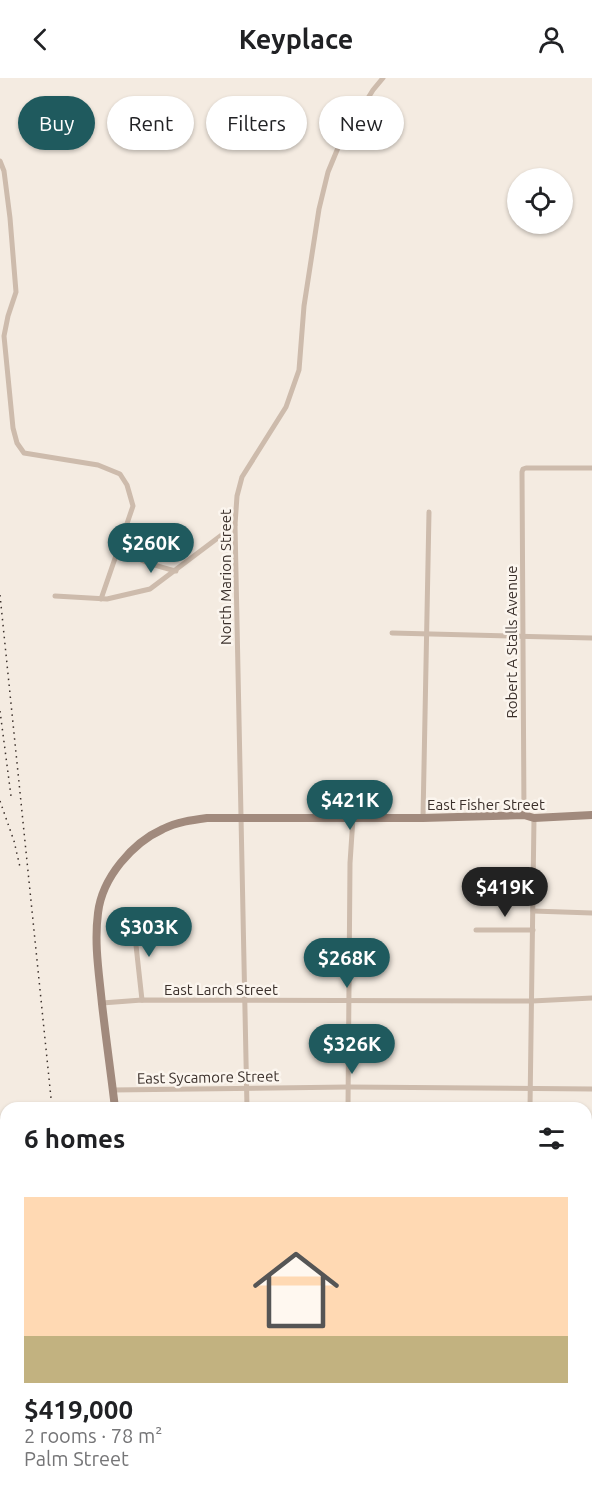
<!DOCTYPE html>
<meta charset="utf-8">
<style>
:root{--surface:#fff;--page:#f2f2f2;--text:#202124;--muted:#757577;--accent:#1f5a5e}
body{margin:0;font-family:Ubuntu,sans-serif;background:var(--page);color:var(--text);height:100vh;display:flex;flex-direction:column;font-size:22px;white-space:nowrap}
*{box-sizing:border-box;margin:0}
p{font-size:20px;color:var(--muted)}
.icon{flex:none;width:33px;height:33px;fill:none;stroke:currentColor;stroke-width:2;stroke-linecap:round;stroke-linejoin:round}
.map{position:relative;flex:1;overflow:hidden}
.side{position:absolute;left:0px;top:1024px;width:592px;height:404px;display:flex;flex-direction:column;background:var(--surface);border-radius:18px 18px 0 0;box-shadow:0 2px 4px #0004}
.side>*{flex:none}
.hud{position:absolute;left:18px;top:18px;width:556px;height:54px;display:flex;gap:12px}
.buttons{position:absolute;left:507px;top:90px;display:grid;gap:12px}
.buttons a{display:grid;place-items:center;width:66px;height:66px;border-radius:50%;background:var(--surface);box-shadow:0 2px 4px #0004;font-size:30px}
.price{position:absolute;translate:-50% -51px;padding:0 14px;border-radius:21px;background:var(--accent);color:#fff;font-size:20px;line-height:39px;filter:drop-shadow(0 2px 3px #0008)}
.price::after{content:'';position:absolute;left:50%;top:36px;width:18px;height:14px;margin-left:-9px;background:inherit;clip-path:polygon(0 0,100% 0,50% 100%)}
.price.active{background:#222;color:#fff}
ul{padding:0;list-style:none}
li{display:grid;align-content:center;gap:12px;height:318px;padding:0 24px}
li span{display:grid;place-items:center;height:186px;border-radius:0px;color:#555}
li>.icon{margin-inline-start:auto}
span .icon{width:108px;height:108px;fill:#fffc;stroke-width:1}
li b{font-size:26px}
h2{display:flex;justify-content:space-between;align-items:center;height:72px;padding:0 24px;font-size:26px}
.pill{padding:0 21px;border-radius:27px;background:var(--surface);box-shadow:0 2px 4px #0004;font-size:21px;line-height:54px}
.pill.active{background:var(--accent);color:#fff}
header{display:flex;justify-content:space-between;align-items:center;height:78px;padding:0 24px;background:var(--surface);font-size:27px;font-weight:700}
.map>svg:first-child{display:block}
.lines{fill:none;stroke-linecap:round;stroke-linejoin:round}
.street{stroke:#cdbbac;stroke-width:5}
.secondary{stroke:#a18a7d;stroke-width:8}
.primary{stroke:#7d675c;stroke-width:9}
.rail{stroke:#3b302b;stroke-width:1.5;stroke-dasharray:1.5 4.5;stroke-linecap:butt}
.labels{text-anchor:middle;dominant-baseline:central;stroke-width:5;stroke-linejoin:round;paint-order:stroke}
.street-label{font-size:15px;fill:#3b302b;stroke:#fbf5ee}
</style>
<header><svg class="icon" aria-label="back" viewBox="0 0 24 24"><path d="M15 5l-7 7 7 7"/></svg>Keyplace<svg class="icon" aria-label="person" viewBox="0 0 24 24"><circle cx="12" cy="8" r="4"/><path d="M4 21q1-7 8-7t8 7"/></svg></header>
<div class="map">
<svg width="592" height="1427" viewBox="0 0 592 1427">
<rect width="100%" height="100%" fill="#f4ebe1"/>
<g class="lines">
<g class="street">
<path d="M 0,83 L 4,93 L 10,140 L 16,214 L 8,238 L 4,258 L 13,350 L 17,365 L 24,375 L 98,387 L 120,396 L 127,407 L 133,428 L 121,463 C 130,483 157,488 176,493"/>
<polyline points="55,518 107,521 150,511 235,447"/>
<polyline points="101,521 121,463"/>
<polyline points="392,555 592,560"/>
<polyline points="524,737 522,394 523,391 526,390 592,390"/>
<polyline points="423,740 429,434"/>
<polyline points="533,833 592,835"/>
<polyline points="133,840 142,922"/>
<polyline points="476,852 533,852"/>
<polyline points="102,925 142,922 532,923 592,920"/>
<polyline points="113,1012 348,1009 592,1011"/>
<polyline points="247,1030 235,447 237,418 242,399 286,329 299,292 304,228 319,131 328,94 340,65 373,12 383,0"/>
<polyline points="348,1030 350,785 353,740"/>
<polyline points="530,1030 534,740"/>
<polyline points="586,1098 592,1098"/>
<polyline points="586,1180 592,1180"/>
<polyline points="586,1271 592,1271"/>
<polyline points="0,1359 6,1360"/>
<polyline points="586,1410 592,1409"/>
<polyline points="279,1422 280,1427"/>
<polyline points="383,1427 383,1422"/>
<polyline points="524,1427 524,1422"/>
</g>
<g class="secondary">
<path d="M 115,1030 C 111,996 106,961 102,926 C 99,895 94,866 98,835 C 102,800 132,765 163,751 C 177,744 192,742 207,740 L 423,740 L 524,737 L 534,740 L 592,737"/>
<polyline points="152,1422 153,1427"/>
</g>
<g class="primary">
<polyline points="0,1097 6,1163"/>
<polyline points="0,1322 6,1311"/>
<polyline points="30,1422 30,1427"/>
</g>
<g class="rail">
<polyline points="0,517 52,1030"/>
<polyline points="0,633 11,718"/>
<polyline points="0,723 14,763 20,789"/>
<polyline points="94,1422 94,1427"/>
</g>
</g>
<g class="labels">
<g class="street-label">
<text transform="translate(225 499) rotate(-90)">North Marion Street</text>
<text transform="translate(511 564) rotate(-90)">Robert A Stalls Avenue</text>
<text x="486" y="726">East Fisher Street</text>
<text x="221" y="911">East Larch Street</text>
<text transform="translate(208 999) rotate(-1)">East Sycamore Street</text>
</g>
</g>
</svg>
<div class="buttons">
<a><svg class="icon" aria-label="locate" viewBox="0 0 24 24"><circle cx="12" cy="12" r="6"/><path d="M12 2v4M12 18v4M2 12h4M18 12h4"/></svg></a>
</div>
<b class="price" style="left:151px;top:496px">$260K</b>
<b class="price" style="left:350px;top:753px">$421K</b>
<b class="price active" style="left:505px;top:840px">$419K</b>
<b class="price" style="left:149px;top:880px">$303K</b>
<b class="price" style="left:347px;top:911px">$268K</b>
<b class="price" style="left:352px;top:997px">$326K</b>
<div class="hud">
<a class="pill active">Buy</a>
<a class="pill">Rent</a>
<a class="pill">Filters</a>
<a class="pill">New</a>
</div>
<section class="side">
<h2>6 homes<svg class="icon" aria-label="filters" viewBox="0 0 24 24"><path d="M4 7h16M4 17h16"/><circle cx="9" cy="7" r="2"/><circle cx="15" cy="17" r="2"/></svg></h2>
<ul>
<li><span style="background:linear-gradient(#ffd9b3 75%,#c2b280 0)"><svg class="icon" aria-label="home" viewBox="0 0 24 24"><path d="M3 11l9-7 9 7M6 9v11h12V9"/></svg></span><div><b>$419,000</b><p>2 rooms · 78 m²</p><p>Palm Street</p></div></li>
</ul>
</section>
</div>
